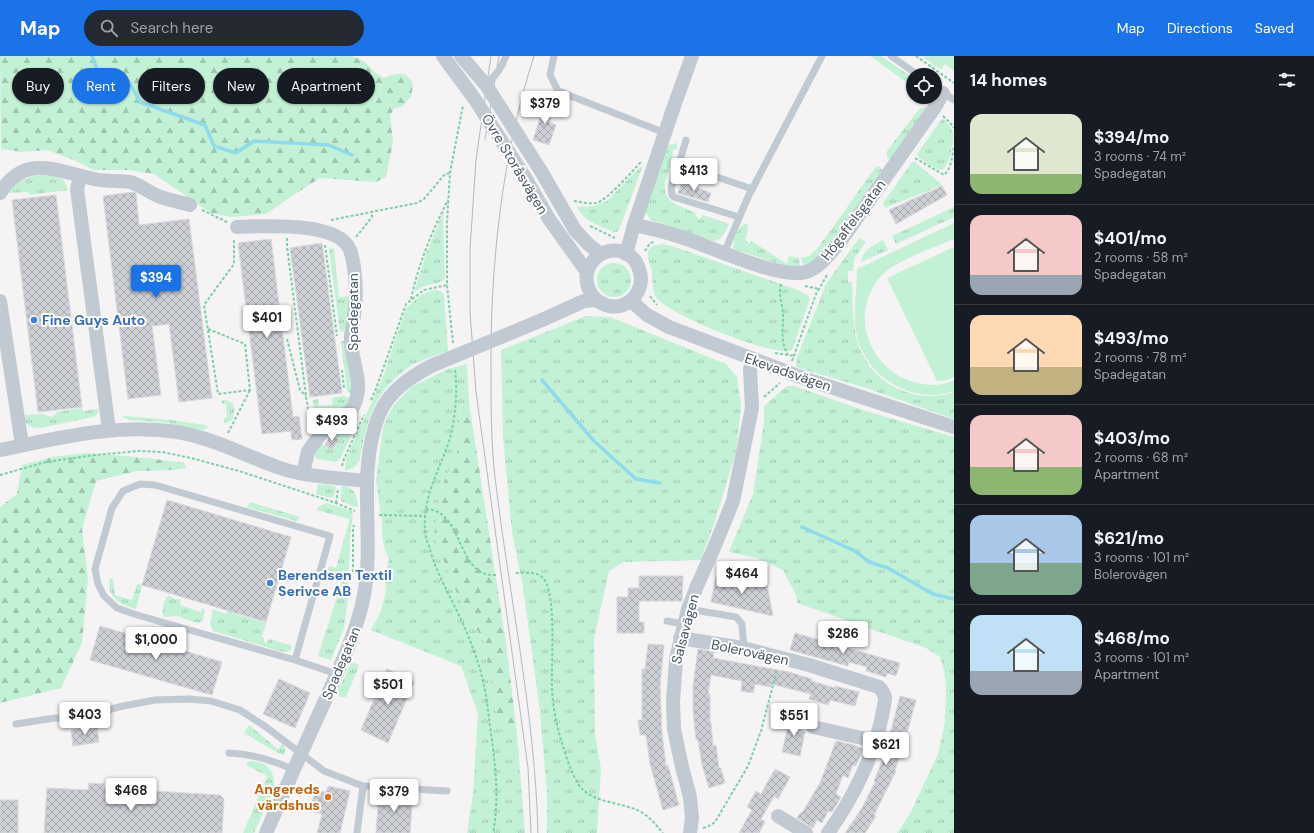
<!DOCTYPE html>
<meta charset="utf-8">
<style>
:root{--surface:#171b24;--page:#242831;--text:#f1f3f6;--muted:#9ea1a6;--line:#363941;--accent:#1a73e8}
body{margin:0;font-family:"DM Sans",sans-serif;background:var(--page);color:var(--text);height:100vh;display:flex;flex-direction:column;font-size:15px;white-space:nowrap}
*{box-sizing:border-box;margin:0}
p{font-size:13px;color:var(--muted)}
.icon{flex:none;width:22px;height:22px;fill:none;stroke:currentColor;stroke-width:2;stroke-linecap:round;stroke-linejoin:round}
.map{position:relative;flex:1;overflow:hidden}
.panel{display:flex;flex-direction:column;background:var(--surface);width:360px}
.panel>*{flex:none}
.hud{position:absolute;left:12px;top:12px;width:380px;height:36px;display:flex;gap:8px}
.controls{position:absolute;left:906px;top:12px;display:grid;gap:8px}
.controls a{display:grid;place-items:center;width:36px;height:36px;border-radius:50%;background:var(--surface);box-shadow:0 1px 3px #0004;font-size:20px}
.price{position:absolute;translate:-50% -34px;padding:0 9px;border-radius:4px;background:#fff;color:#222;font-size:13px;line-height:26px;filter:drop-shadow(0 1px 2px #0008)}
.price::after{content:'';position:absolute;left:50%;top:24px;width:12px;height:9px;margin-left:-6px;background:inherit;clip-path:polygon(0 0,100% 0,50% 100%)}
.price.selected{background:var(--accent);color:#fff}
ul{padding:0;list-style:none}
li{display:flex;align-items:center;gap:12px;height:100px;padding:0 16px}
li+li{border-top:1px solid var(--line)}
li span{display:grid;place-items:center;flex:none;width:112px;height:80px;border-radius:12px;color:#555}
li>.icon{margin-inline-start:auto}
span .icon{width:48px;height:48px;fill:#fffc;stroke-width:1}
li b{font-size:17px}
h2{display:flex;justify-content:space-between;align-items:center;height:48px;padding:0 16px;font-size:17px}
.tag{padding:0 14px;border-radius:18px;background:var(--surface);box-shadow:0 1px 3px #0004;font-size:14px;line-height:36px}
.tag.selected{background:var(--accent);color:#fff}
header{display:flex;align-items:center;gap:24px;box-sizing:border-box;height:56px;padding:0 20px;background:var(--accent);color:#fff}
header strong{font-size:19px}
nav{display:flex;gap:22px;margin-inline-start:auto;font-size:14px}
.search{width:280px;height:36px;background:var(--page);display:flex;align-items:center;gap:10px;box-sizing:border-box;padding:0 14px;border-radius:22px;color:var(--muted);font-size:15px}
main{display:flex;flex:1;min-height:0}
.map>svg:first-child{display:block}
.grass{fill:url(#grass-tufts)}
.forest{fill:url(#forest-firs)}
.green{fill:#c3f1d5}
.lines{fill:none;stroke-linecap:round;stroke-linejoin:round}
.stream{stroke:#90daee;stroke-width:3.5}
.building{fill:url(#building-cross-hatch);stroke:#d7d9de}
.path{stroke:#7ad0a6;stroke-width:2;stroke-dasharray:3 2;stroke-linecap:butt}
.lane{stroke:#c1cad2;stroke-width:7}
.street{stroke:#c1cad2;stroke-width:14}
.tram{stroke:#b5b8bd;stroke-width:1}
.lane-bridge{stroke:#c1cad2;stroke-width:7}
.street-bridge{stroke:#c1cad2;stroke-width:14}
.shop-dot{fill:#3f7fe0;stroke:#fff;stroke-width:1.5}
.food-dot{fill:#e8710a;stroke:#fff;stroke-width:1.5}
.labels{text-anchor:middle;dominant-baseline:central;stroke-width:4;stroke-linejoin:round;paint-order:stroke}
.street-label{font-size:14px;fill:#4a5661;stroke:#fff}
.shop-label{font-size:14px;font-weight:bold;fill:#366cbe;stroke:#fff;text-anchor:start}
.food-label{font-size:14px;font-weight:bold;fill:#c56008;stroke:#fff;text-anchor:end}
</style>
<header>
<strong>Map</strong>
<div class="search"><svg class="icon" aria-label="search" viewBox="0 0 24 24"><circle cx="10" cy="10" r="6"/><path d="M15 15l6 6"/></svg>Search here</div>
<nav><a>Map</a><a>Directions</a><a>Saved</a></nav>
</header>
<main>
<div class="map">
<svg width="954" height="777" viewBox="0 0 954 777">
<defs>
<pattern id="grass-tufts" width="24" height="20" patternUnits="userSpaceOnUse"><rect width="24" height="20" fill="#c3f1d5"/><path d="M3 7l-1-3M5 7V3M7 7l1-3M15 17l-1-3M17 17v-4M19 17l1-3" fill="none" stroke="#a0c6b0"/></pattern>
<pattern id="forest-firs" width="22" height="20" patternUnits="userSpaceOnUse"><rect width="22" height="20" fill="#c3f1d5"/><path d="M5 1l3.5 6h-7zM16 11l3.5 6h-7z" fill="#a0c6b0"/></pattern>
<pattern id="building-cross-hatch" width="8" height="8" patternUnits="userSpaceOnUse"><rect width="8" height="8" fill="#cdcfd5"/><path d="M0 0l8 8M0 8l8-8" fill="none" stroke="#a8abb0"/></pattern>
</defs>
<rect width="100%" height="100%" fill="#f5f3f3"/>
<g class="grass">
<polygon points="870,0 881,0 913,22 913,31"/>
<polygon points="926,51 928,52 891,104 887,101 887,95 919,53"/>
<path d="M 943,63 C 948,67 952,72 953,78 C 954,86 949,115 940,114 C 934,113 923,104 918,101 L 917,98 L 941,64 Z"/>
<path d="M 677,87 L 677,93 L 673,94 C 673,102 671,107 668,115 C 658,144 672,147 696,157 L 695,160 L 700,163 L 703,159 L 729,168 C 725,176 722,185 713,185 L 654,165 L 650,163 L 645,156 L 667,92 L 669,89 Z"/>
<polygon points="912,106 915,106 942,129 885,152 883,147"/>
<path d="M 643,109 L 619,174 L 617,176 L 614,176 C 598,169 585,166 577,151 L 594,150 L 607,145 L 631,120 Z"/>
<polygon points="879,110 882,114 826,195 809,208 803,210 801,202 809,200 818,192 875,112"/>
<path d="M 42,119 C 55,120 65,119 68,134 L 29,139 L 28,136 L 7,137 L 7,133 C 21,124 26,121 42,119 Z"/>
<polygon points="954,151 954,161 896,188 892,180"/>
<polygon points="444,154 443,166 445,222 443,225 422,231 414,236 426,198"/>
<path d="M 744,168 L 748,168 L 747,180 L 745,184 L 749,188 L 752,185 L 787,208 L 789,200 L 799,202 L 800,210 L 788,211 L 734,193 C 731,185 738,172 744,168 Z"/>
<path d="M 859,182 L 866,186 L 855,201 L 853,215 L 848,215 L 848,226 L 852,226 C 853,246 852,268 858,287 C 870,327 915,350 954,336 L 954,363 L 866,332 L 796,311 L 797,302 L 826,228 Z"/>
<path d="M 883,184 L 888,194 L 861,206 C 863,194 873,189 883,184 Z"/>
<path d="M 662,188 L 672,190 L 798,234 L 809,240 L 810,243 L 792,294 C 772,301 669,259 656,241 C 651,234 654,218 650,209 C 645,195 648,190 662,188 Z"/>
<path d="M 334,192 L 339,241 L 349,240 C 349,252 348,264 344,275 L 340,276 L 329,193 Z"/>
<circle cx="614" cy="224" r="17"/>
<path d="M 437,234 L 442,236 L 444,239 L 448,295 C 434,300 419,304 406,313 C 402,316 398,320 394,323 C 371,345 365,374 360,403 C 357,410 352,413 345,415 L 345,412 L 346,403 L 383,321 L 406,252 L 421,239 L 431,235 Z"/>
<polygon points="586,260 610,261 726,308 737,321 741,350 736,396 715,465 701,504 624,506 609,515 594,582 595,677 601,713 597,777 547,777 547,737 540,656 523,531 512,476 503,381 501,294"/>
<polygon points="341,285 345,285 353,340 347,335"/>
<polygon points="467,308 469,347 460,349 457,398 441,432 455,533 484,587 498,665 502,676 517,678 525,777 467,777 473,738 478,658 461,610 371,574 381,555 386,535 385,520 389,503 384,491 382,478 382,467 376,425 383,372 388,359 395,348 411,331 448,313"/>
<polygon points="787,330 794,330 866,355 954,381 954,777 897,777 911,756 938,698 945,666 946,631 944,614 940,601 926,592 797,547 797,541 783,514 757,502 729,496 753,438 764,366 764,350"/>
<path d="M 344,340 L 351,343 C 343,357 325,357 311,359 L 311,357 L 314,356 L 313,344 L 318,343 L 319,350 L 333,349 L 332,342 Z"/>
<path d="M 226,344 C 237,348 235,355 232,364 L 227,367 L 224,367 L 224,362 L 227,361 L 226,348 L 222,348 L 221,345 Z"/>
<path d="M 82,352 L 83,355 L 98,353 C 99,357 97,359 93,361 L 40,372 C 30,372 25,369 22,359 L 43,358 L 52,361 L 54,360 L 57,356 Z"/>
<polygon points="124,360 171,364 205,369 209,371 203,374 196,373 160,366 129,364 122,361"/>
<polygon points="339,370 351,380 341,401 336,406 316,403 315,399 320,387 333,394 339,384 331,378 331,376"/>
<path d="M 318,428 L 335,430 C 337,434 335,441 330,442 L 316,438 Z"/>
<path d="M 345,430 C 356,433 357,441 358,451 L 352,450 L 341,445 L 341,431 Z"/>
<polygon points="250,446 300,461 300,462 296,465 247,451"/>
<path d="M 326,447 L 352,455 C 354,463 351,470 350,478 C 350,496 349,514 347,533 L 349,533 L 349,535 L 344,572 L 331,604 L 318,600 L 344,519 L 328,514 L 329,510 L 336,512 L 349,466 L 349,463 L 317,454 L 318,451 Z"/>
<path d="M 110,522 L 113,522 L 115,539 L 132,544 L 137,528 L 142,529 L 136,553 C 121,549 105,540 110,522 Z"/>
<path d="M 169,539 L 174,543 L 180,543 L 181,544 L 180,549 L 201,556 L 202,552 L 205,554 L 202,566 C 194,568 185,562 177,560 C 172,559 169,562 164,561 C 161,555 163,544 169,539 Z"/>
<polygon points="213,553 226,558 227,555 266,567 262,581 264,582 264,586 267,587 269,583 290,589 292,590 290,595 287,596 279,595 213,575 210,568"/>
<polygon points="353,607 357,608 359,610 346,641 340,641 338,638 338,635 351,608"/>
<polygon points="249,669 278,693 283,687 286,694 284,699 278,697 244,677"/>
<path d="M 252,705 C 269,706 277,718 273,735 L 254,777 L 243,777 L 267,720 L 246,709 L 248,706 Z"/>
</g>
<g class="forest">
<path d="M 0,0 L 352,0 L 364,5 L 377,18 L 384,22 C 396,17 405,14 413,27 L 411,41 L 402,51 L 395,52 L 390,59 L 393,86 L 386,121 L 376,126 L 320,122 L 292,140 L 266,158 L 231,161 L 211,157 L 154,118 L 129,114 L 94,114 L 74,104 L 47,94 L 22,96 L 1,93 Z"/>
<polygon points="469,347 506,587 517,678 502,676 498,665 484,587 455,533 434,479 441,432 457,398 460,349"/>
<polygon points="87,397 147,402 184,407 186,412 174,414 137,415 96,425 82,473 88,523 82,587 61,632 0,647 0,451 17,438 22,409 52,401"/>
</g>
<g class="green">
<polygon points="922,0 954,0 954,15 945,8 941,14"/>
<path d="M 954,167 L 954,183 C 933,192 896,204 881,220 C 847,258 870,317 918,327 C 930,330 943,330 954,324 L 954,335 C 914,350 866,321 857,280 C 852,259 857,235 857,213 Z"/>
<polygon points="954,191 954,321 948,324 937,325 887,222"/>
</g>
<g class="lines">
<g class="stream">
<polyline points="92,0 99,18 113,33 129,26 140,46 205,69 214,90 236,97 254,85 329,89 352,99"/>
<polyline points="542,324 594,385 636,423 660,427"/>
<polyline points="802,471 855,495 869,506 888,512 933,538 954,543"/>
</g>
</g>
<g class="building">
<polygon points="546,44 554,47 549,66 556,69 549,89 533,84"/>
<polygon points="682,126 711,137 708,146 678,137"/>
<polygon points="942,130 947,139 896,168 889,154"/>
<polygon points="133,136 136,137 139,169 189,163 212,342 179,346 169,268 152,270 161,339 128,343 103,140"/>
<polygon points="56,139 82,351 38,356 12,144"/>
<polygon points="271,183 293,361 299,360 302,383 292,384 291,375 262,378 238,187"/>
<polygon points="322,187 342,337 310,341 290,192"/>
<polygon points="331,378 339,384 332,394 325,389"/>
<polygon points="167,444 291,481 266,566 142,529"/>
<polygon points="639,520 683,520 682,545 639,545 639,566 644,566 644,577 617,577 617,541 628,541 628,532 639,532"/>
<polygon points="716,520 767,529 773,560 711,546"/>
<polygon points="100,570 222,606 212,639 90,604"/>
<polygon points="795,577 900,607 896,620 887,617 886,621 866,615 867,611 849,606 848,610 790,594"/>
<polygon points="648,588 664,589 660,630 662,677 666,710 668,709 679,749 663,754 650,708 646,679 640,679 638,664 642,664 642,613 645,613"/>
<polygon points="698,593 714,596 713,602 789,616 812,623 812,625 835,632 835,630 859,636 855,650 830,644 828,649 809,643 811,638 771,628 771,631 755,628 753,637 741,635 742,625 711,619 708,638 710,638 710,667 711,666 713,690 716,689 719,712 721,712 725,727 709,732 702,709 698,684 696,684 693,654 693,630"/>
<polygon points="387,613 414,626 388,687 361,674"/>
<polygon points="279,623 310,637 295,672 263,658"/>
<polygon points="900,640 916,644 904,688 895,714 896,715 874,759 876,760 865,777 845,777 862,752 875,726 874,725 883,703 882,703 889,682"/>
<polygon points="790,661 804,665 801,675 805,676 800,700 782,696"/>
<polygon points="97,670 99,686 73,690 71,674"/>
<polygon points="836,685 854,689 863,693 856,710 853,709 848,722 843,719 836,738 841,741 832,756 828,755 822,767 817,764 813,772 797,762 801,756 802,757 820,727"/>
<polygon points="775,713 790,721 778,743 774,740 761,763 765,766 759,777 739,777 752,754 747,751 756,735 761,738"/>
<polygon points="89,727 104,728 103,732 220,739 224,743 222,777 44,777 47,732 88,734"/>
<polygon points="328,730 350,735 340,777 317,777 322,758 310,755 315,734 326,736"/>
<polygon points="379,736 413,738 410,777 376,777"/>
<rect x="0" y="744" width="18" height="33"/>
</g>
<g class="lines">
<g class="path">
<polyline points="916,0 954,27"/>
<polyline points="943,60 951,68 954,72"/>
<path d="M 915,102 L 944,119 C 952,112 952,100 954,90"/>
<path d="M 574,145 C 581,146 588,148 596,147 C 607,145 633,114 642,105"/>
<polyline points="202,154 227,166"/>
<polyline points="331,164 417,147 424,143 445,118 450,117"/>
<polyline points="590,170 615,182"/>
<polyline points="356,181 372,161 372,156"/>
<polyline points="287,182 287,190 306,340 309,359 317,363"/>
<polyline points="325,189 337,280"/>
<polyline points="645,195 650,187 654,186"/>
<path d="M 781,228 C 778,237 782,247 783,256 C 784,273 779,282 788,299"/>
<polyline points="805,230 819,233"/>
<polyline points="650,240 657,249"/>
<path d="M 411,243 C 418,209 432,175 448,144"/>
<polyline points="208,273 245,288 250,334 218,338 204,249 234,208 234,183"/>
<polyline points="287,283 300,334 306,340"/>
<polyline points="453,287 447,229 447,166 450,117 463,49"/>
<polyline points="775,297 794,300"/>
<polyline points="792,305 816,238 827,219"/>
<polyline points="342,314 344,332"/>
<path d="M 455,314 C 458,336 455,370 447,391 C 436,421 423,442 425,475 C 425,480 427,485 429,490 C 436,518 452,543 464,570 C 472,589 480,609 484,630 C 488,647 489,666 492,684 C 496,717 499,744 493,777"/>
<polyline points="764,341 780,327"/>
<polyline points="371,344 376,333 406,248 424,234 447,229"/>
<polyline points="228,377 250,334"/>
<polyline points="342,410 344,403 364,359"/>
<polyline points="0,419 46,406 95,399 139,395 162,396 191,402 239,415 336,447 355,455"/>
<polyline points="336,447 338,434"/>
<path d="M 426,453 C 430,454 435,454 438,456 C 463,469 461,522 496,519"/>
<polyline points="379,459 425,460"/>
<polyline points="353,516 353,472 354,469"/>
<path d="M 516,517 C 525,517 536,515 543,522 C 557,537 551,607 552,629 C 552,642 554,656 557,668 C 560,683 572,723 582,733 C 598,748 623,746 641,756 C 650,761 656,769 663,777"/>
<polyline points="703,772 707,771 715,766 748,710 761,675 777,614"/>
</g>
<g class="lane">
<polyline points="554,0 550,19 558,35 665,77"/>
<polyline points="891,0 918,19"/>
<polyline points="935,31 954,44"/>
<polyline points="679,108 686,84"/>
<polyline points="739,161 674,141 672,139 671,131 679,108 752,133"/>
<polyline points="724,197 748,141 822,0"/>
<polyline points="688,553 736,561 742,568 744,592"/>
<polyline points="667,565 684,568"/>
<polyline points="295,604 330,480 155,429 140,428 123,435 112,452 95,513 98,528 104,540 117,552 137,559 295,604 328,615 336,619"/>
<polyline points="16,668 55,662 88,661 104,655 123,650 155,644 189,643 211,645 240,654 266,671 324,715 363,730 357,777"/>
<path d="M 229,697 C 251,698 273,704 294,714"/>
<polyline points="363,730 447,735"/>
</g>
<g class="street">
<polyline points="541,115 575,174 589,189 601,198"/>
<polyline points="80,120 77,133 109,374"/>
<polyline points="526,123 549,163 587,216"/>
<path d="M 0,137 C 25,97 57,115 94,123 C 106,126 119,124 130,126 C 141,129 148,136 158,140 C 168,144 180,146 190,149"/>
<path d="M 634,169 C 650,172 666,176 681,181 C 710,190 783,226 809,215 C 822,209 831,196 840,186 L 935,51 L 943,37"/>
<path d="M 237,171 C 263,170 339,165 350,194 C 355,207 357,237 355,251 C 354,261 352,271 351,281 C 350,302 363,324 356,344 C 352,359 340,359 330,367 C 326,371 310,392 308,396 C 306,403 305,410 303,417"/>
<polyline points="626,198 634,169 673,53 692,0"/>
<polyline points="0,245 22,389"/>
<polyline points="631,245 647,259 669,271 806,323 954,371"/>
<path d="M 542,264 L 584,245 L 596,244 C 600,246 604,249 609,250 C 626,253 640,240 641,224 C 641,217 639,212 636,206 C 615,176 566,210 596,244"/>
<path d="M 0,394 C 59,382 116,367 177,376 C 213,382 246,400 280,412 C 306,421 340,422 367,425"/>
<path d="M 680,582 L 743,592 L 809,609 L 879,631 C 882,634 884,637 885,641 C 885,647 883,654 882,660 C 874,700 852,744 828,777"/>
<polyline points="813,671 875,685"/>
<polyline points="778,760 806,777"/>
<path d="M 266,777 C 285,734 304,690 324,647 C 339,612 357,577 364,539 C 375,480 356,416 379,359 C 389,335 409,322 431,310"/>
<polyline points="690,777 692,762 690,741 682,711 674,673 673,646 676,603 688,553 697,530 714,492 733,445 752,352 750,313 752,304"/>
</g>
<g class="tram">
<polyline points="491,0 476,104 470,193 470,256 476,336 528,712 531,777"/>
<path d="M 534,0 C 501,102 490,212 491,319 C 491,353 491,387 495,421 C 509,540 535,657 538,777"/>
<polyline points="485,83 499,0"/>
</g>
<path class="lane-bridge" d="M 486,29 C 495,20 502,12 506,0"/>
<g class="street-bridge">
<polyline points="443,0 474,42 526,123"/>
<polyline points="461,0 486,29 541,115"/>
<polyline points="431,310 542,264"/>
</g>
</g>
<g class="shop-dot">
<circle cx="34" cy="264" r="4"/>
<circle cx="270" cy="527" r="4"/>
</g>
<circle class="food-dot" cx="328" cy="741" r="4"/>
<g class="labels">
<g class="street-label">
<text transform="translate(515 108) rotate(59)">Övre Storåsvägen</text>
<text transform="translate(853 164) rotate(-53)">Högaffelsgatan</text>
<text transform="translate(353 256) rotate(-90)">Spadegatan</text>
<text transform="translate(788 316) rotate(19)">Ekevadsvägen</text>
<text transform="translate(685 573) rotate(-75)">Salsavägen</text>
<text transform="translate(750 596) rotate(12)">Bolerovägen</text>
<text transform="translate(341 607) rotate(-67)">Spadegatan</text>
</g>
<g class="shop-label">
<text x="42" y="264">Fine Guys Auto</text>
<text x="278" y="519">Berendsen Textil<tspan x="278" dy="16">Serivce AB</tspan></text>
</g>
<g class="food-label">
<text x="320" y="733">Angereds<tspan x="320" dy="16">värdshus</tspan></text>
</g>
</g>
</svg>
<div class="controls">
<a><svg class="icon" aria-label="locate" viewBox="0 0 24 24"><circle cx="12" cy="12" r="6"/><path d="M12 2v4M12 18v4M2 12h4M18 12h4"/></svg></a>
</div>
<b class="price" style="left:545px;top:69px">$379</b>
<b class="price" style="left:694px;top:136px">$413</b>
<b class="price selected" style="left:156px;top:243px">$394</b>
<b class="price" style="left:267px;top:283px">$401</b>
<b class="price" style="left:332px;top:386px">$493</b>
<b class="price" style="left:742px;top:539px">$464</b>
<b class="price" style="left:843px;top:599px">$286</b>
<b class="price" style="left:156px;top:605px">$1,000</b>
<b class="price" style="left:388px;top:650px">$501</b>
<b class="price" style="left:85px;top:680px">$403</b>
<b class="price" style="left:794px;top:681px">$551</b>
<b class="price" style="left:886px;top:710px">$621</b>
<b class="price" style="left:131px;top:756px">$468</b>
<b class="price" style="left:394px;top:757px">$379</b>
<div class="hud">
<a class="tag">Buy</a>
<a class="tag selected">Rent</a>
<a class="tag">Filters</a>
<a class="tag">New</a>
<a class="tag">Apartment</a>
</div>
</div>
<section class="panel">
<h2>14 homes<svg class="icon" aria-label="filters" viewBox="0 0 24 24"><path d="M4 7h16M4 17h16"/><circle cx="9" cy="7" r="2"/><circle cx="15" cy="17" r="2"/></svg></h2>
<ul>
<li><span style="background:linear-gradient(#dfe7d0 75%,#8fb573 0)"><svg class="icon" aria-label="home" viewBox="0 0 24 24"><path d="M3 11l9-7 9 7M6 9v11h12V9"/></svg></span><div><b>$394/mo</b><p>3 rooms · 74 m²</p><p>Spadegatan</p></div></li>
<li><span style="background:linear-gradient(#f6c9c9 75%,#9aa5b1 0)"><svg class="icon" aria-label="home" viewBox="0 0 24 24"><path d="M3 11l9-7 9 7M6 9v11h12V9"/></svg></span><div><b>$401/mo</b><p>2 rooms · 58 m²</p><p>Spadegatan</p></div></li>
<li><span style="background:linear-gradient(#ffd9b3 65%,#c2b280 0)"><svg class="icon" aria-label="home" viewBox="0 0 24 24"><path d="M3 11l9-7 9 7M6 9v11h12V9"/></svg></span><div><b>$493/mo</b><p>2 rooms · 78 m²</p><p>Spadegatan</p></div></li>
<li><span style="background:linear-gradient(#f6c9c9 65%,#8fb573 0)"><svg class="icon" aria-label="home" viewBox="0 0 24 24"><path d="M3 11l9-7 9 7M6 9v11h12V9"/></svg></span><div><b>$403/mo</b><p>2 rooms · 68 m²</p><p>Apartment</p></div></li>
<li><span style="background:linear-gradient(#a9c7e8 60%,#7fa58c 0)"><svg class="icon" aria-label="home" viewBox="0 0 24 24"><path d="M3 11l9-7 9 7M6 9v11h12V9"/></svg></span><div><b>$621/mo</b><p>3 rooms · 101 m²</p><p>Bolerovägen</p></div></li>
<li><span style="background:linear-gradient(#bfe0f5 70%,#9aa5b1 0)"><svg class="icon" aria-label="home" viewBox="0 0 24 24"><path d="M3 11l9-7 9 7M6 9v11h12V9"/></svg></span><div><b>$468/mo</b><p>3 rooms · 101 m²</p><p>Apartment</p></div></li>
</ul>
</section>
</main>
